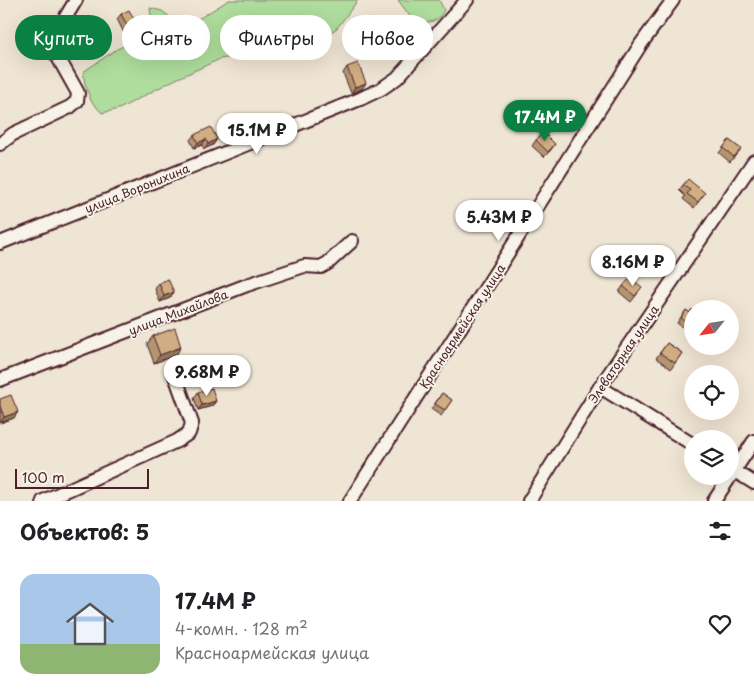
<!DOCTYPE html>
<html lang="ru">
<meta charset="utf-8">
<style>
:root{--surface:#fff;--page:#f2f2f2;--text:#202124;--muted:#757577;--accent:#0b8043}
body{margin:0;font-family:"Playpen Sans",sans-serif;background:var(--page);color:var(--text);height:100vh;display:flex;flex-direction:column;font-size:19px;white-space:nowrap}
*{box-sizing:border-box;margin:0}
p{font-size:16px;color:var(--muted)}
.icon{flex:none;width:28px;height:28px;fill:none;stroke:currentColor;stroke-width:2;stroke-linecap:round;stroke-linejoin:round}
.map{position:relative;height:501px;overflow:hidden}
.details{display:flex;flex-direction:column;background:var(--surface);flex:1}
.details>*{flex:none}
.banner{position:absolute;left:15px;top:15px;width:500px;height:45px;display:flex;gap:10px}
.needle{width:32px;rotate:240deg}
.fabs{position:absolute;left:684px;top:300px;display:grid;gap:10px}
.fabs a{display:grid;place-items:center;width:55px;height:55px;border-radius:50%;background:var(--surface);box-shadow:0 5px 20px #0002;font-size:25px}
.scale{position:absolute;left:15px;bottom:12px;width:134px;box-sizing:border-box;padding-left:5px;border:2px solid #4a1f2b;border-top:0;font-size:14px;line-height:18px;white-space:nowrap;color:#4a1f2b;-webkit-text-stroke:4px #f7f3e8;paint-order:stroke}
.price{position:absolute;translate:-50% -42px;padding:0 11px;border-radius:18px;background:#fff;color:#222;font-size:16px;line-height:32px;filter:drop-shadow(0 1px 2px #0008)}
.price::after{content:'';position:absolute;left:50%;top:30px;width:15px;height:11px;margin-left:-8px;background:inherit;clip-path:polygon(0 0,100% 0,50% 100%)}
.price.current{background:var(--accent);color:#fff}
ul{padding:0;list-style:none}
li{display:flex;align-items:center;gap:15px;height:125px;padding:0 20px}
li span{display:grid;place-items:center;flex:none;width:140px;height:100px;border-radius:15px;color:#555}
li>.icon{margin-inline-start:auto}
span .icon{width:60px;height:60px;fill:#fffc;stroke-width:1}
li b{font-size:21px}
h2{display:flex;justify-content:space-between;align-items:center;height:60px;padding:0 20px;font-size:21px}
.chip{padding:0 18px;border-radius:22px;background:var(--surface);box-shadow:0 5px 20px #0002;font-size:18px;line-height:45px}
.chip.current{background:var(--accent);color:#fff}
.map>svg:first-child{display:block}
.green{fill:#afdd9d;stroke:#7c7e64}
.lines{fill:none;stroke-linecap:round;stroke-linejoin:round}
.minor-casing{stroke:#4a1f2b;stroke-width:16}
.minor{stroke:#f7f3e8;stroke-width:12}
.wall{fill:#b39570;stroke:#4a1f2b}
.shaded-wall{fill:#92795b;stroke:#4a1f2b}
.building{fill:#d0ad82;stroke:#4a1f2b}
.labels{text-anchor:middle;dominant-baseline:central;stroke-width:4;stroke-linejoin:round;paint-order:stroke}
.street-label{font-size:12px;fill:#4a1f2b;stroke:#f7f3e8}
</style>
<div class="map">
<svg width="754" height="501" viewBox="0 0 754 501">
<rect width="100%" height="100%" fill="#efe5d4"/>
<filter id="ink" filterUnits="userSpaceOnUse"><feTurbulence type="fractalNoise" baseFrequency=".02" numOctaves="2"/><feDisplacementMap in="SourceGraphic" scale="10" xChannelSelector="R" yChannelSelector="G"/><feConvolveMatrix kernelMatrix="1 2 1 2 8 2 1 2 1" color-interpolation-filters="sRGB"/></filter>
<g filter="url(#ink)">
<g class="green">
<polygon points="229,0 358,0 337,28 319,41 286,49 220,59 174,80 119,109 102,113 91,101 85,84 83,72 117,49 137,40 148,43 152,23 150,8 162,11 179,24 200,18"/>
<path d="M 398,0 L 439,0 L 444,10 C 438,22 432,22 420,23 L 409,15 Z"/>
</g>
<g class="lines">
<defs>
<g id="minor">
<polyline points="0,144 13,134 70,107 77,101 78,93 50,43 76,0"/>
<polyline points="0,243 360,99 381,89 397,78 467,0"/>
<polyline points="0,380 247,285 304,266 321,267 328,263 352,241"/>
<polyline points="600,387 692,444"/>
<polyline points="730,468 754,483"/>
<polyline points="43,501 177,441 189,433 192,423 174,373"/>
<polyline points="350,501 641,44 673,0"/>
<polyline points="529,501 600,387 754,161"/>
<polyline points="714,501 754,441"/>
</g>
</defs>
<use href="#minor" class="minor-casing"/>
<use href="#minor" class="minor"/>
</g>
<g class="wall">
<polygon points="121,14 136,23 132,29 124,33 117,19"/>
<polygon points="403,46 412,50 404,58 399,51"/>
<polygon points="347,67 362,89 351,93 343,73"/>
<polygon points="194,135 217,139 213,145 204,149 202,145 194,148 190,140"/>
<polygon points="536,140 555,144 551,150 544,157 532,146"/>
<polygon points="729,140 741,149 730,162 719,153"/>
<polygon points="683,185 705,193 694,208 683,199 685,196 679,190"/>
<polygon points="159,283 174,292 170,298 160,302 155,289"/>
<polygon points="623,286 638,293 631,302 619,292"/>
<polygon points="692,309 692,332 691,334 677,323 686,310 690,313"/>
<polygon points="153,336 176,355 154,363 147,344"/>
<polygon points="667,343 682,353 671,369 656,358"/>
<polygon points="198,392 216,401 212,406 198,410 194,398"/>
<polygon points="442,393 452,400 441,416 431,409"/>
<polygon points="0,399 14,418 0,423"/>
</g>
<g class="shaded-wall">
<polygon points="136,23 132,29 124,33 128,27"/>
<polygon points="366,83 362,89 351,93 355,87"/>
<polygon points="206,139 202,145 194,148 198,143"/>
<polygon points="217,139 213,145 204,149 208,144"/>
<polygon points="174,292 170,298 160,302 164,296"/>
<polygon points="181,347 176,355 154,363 160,355"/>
<polygon points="216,401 212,406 198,410 202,405"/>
<polygon points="18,412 14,418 0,423 4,417"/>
</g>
<g class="building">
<polygon points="129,10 136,23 128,27 121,14"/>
<polygon points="413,40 416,44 408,53 403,46"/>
<polygon points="358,63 366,83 355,87 347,67"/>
<polygon points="211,127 217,139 208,144 206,139 198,143 194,135"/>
<polygon points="543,132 555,144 548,152 536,140"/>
<polygon points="729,140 741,149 734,157 723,148"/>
<polygon points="688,179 705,193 698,202 687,194 690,190 683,185"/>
<polygon points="630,278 642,287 635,296 623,286"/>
<polygon points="168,279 174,292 164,296 159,283"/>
<polygon points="692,309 692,326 681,318 686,310 690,313"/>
<polygon points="175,328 181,347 160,355 153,336"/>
<polygon points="667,343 682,353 675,363 660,353"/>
<polygon points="212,388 216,401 202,405 198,392"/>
<polygon points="442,393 452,400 445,410 435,404"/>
<polygon points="11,395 18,412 4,417 0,406 0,399"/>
</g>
</g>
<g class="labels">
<g class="street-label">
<text transform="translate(137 188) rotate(-22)">улица Воронихина</text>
<text transform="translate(178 312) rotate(-21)">улица Михайлова</text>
<text transform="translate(462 326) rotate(-57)">Красноармейская улица</text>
<text transform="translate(623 354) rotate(-56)">Элеваторная улица</text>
</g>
</g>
</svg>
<div class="fabs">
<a><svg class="needle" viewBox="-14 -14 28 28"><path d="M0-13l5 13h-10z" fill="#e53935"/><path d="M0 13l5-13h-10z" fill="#757577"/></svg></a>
<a><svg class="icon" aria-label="locate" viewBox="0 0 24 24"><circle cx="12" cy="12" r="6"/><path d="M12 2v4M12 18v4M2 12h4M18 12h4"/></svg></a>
<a><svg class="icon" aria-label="layers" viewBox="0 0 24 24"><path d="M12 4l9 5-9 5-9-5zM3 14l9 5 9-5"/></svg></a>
</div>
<div class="scale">100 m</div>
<b class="price current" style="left:545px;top:142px">17.4M ₽</b>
<b class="price" style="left:257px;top:155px">15.1M ₽</b>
<b class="price" style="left:499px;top:242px">5.43M ₽</b>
<b class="price" style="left:633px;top:287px">8.16M ₽</b>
<b class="price" style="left:207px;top:397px">9.68M ₽</b>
<div class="banner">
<a class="chip current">Купить</a>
<a class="chip">Снять</a>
<a class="chip">Фильтры</a>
<a class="chip">Новое</a>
</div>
</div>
<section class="details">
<h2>Объектов: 5<svg class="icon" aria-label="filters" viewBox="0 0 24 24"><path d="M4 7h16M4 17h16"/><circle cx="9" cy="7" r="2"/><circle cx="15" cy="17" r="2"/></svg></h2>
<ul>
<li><span style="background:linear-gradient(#a9c7e8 70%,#8fb573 0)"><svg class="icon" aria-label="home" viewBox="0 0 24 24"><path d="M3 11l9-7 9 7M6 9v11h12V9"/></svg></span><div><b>17.4M ₽</b><p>4-комн. · 128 m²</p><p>Красноармейская улица</p></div><svg class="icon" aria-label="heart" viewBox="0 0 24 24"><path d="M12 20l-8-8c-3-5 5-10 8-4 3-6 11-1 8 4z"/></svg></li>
</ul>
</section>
